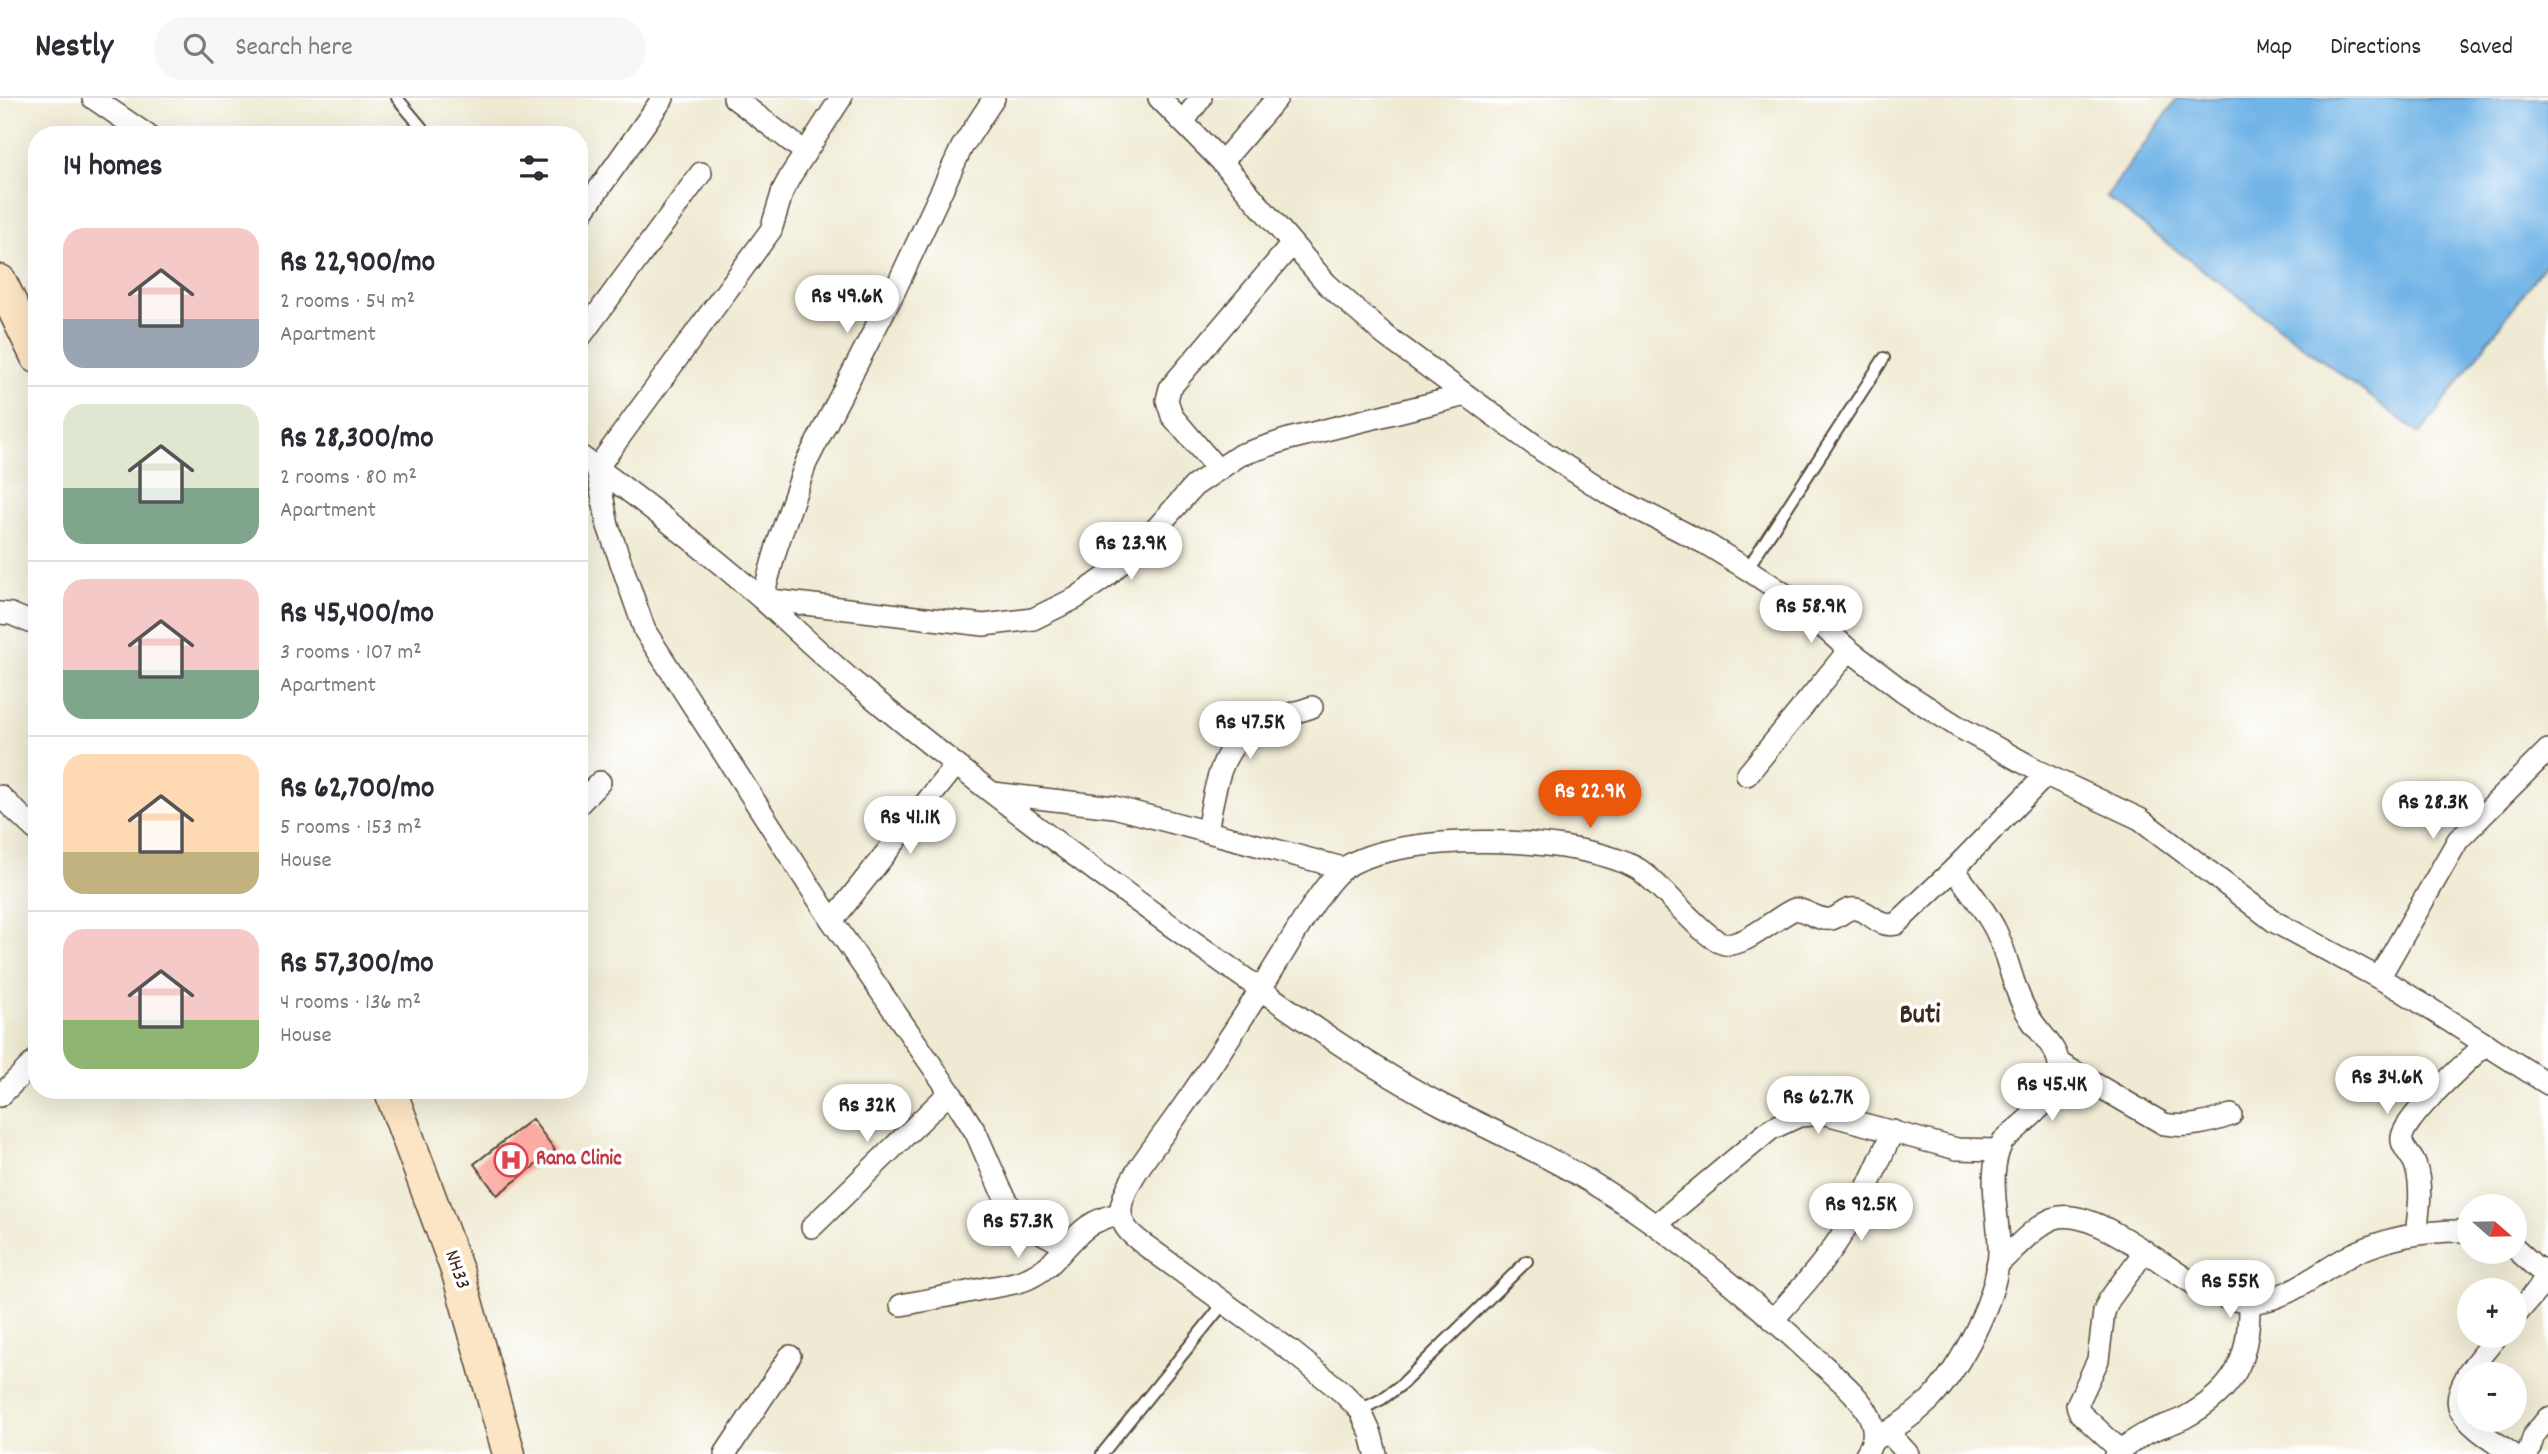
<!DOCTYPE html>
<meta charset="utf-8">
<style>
:root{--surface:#fff;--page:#f7f7f7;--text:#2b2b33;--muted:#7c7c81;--line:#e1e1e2;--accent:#ea580c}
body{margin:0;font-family:Dekko,sans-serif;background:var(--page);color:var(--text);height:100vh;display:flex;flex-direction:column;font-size:26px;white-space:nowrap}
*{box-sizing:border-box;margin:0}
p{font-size:23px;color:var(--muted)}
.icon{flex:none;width:38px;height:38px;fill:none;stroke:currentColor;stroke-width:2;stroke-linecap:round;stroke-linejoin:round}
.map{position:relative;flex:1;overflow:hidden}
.details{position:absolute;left:28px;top:28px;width:560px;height:973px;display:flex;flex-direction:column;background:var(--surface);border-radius:28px;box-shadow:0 7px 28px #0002}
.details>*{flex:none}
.needle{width:46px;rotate:110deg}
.fabs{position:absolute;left:2457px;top:1096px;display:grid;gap:14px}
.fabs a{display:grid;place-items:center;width:70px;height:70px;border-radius:50%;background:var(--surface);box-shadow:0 7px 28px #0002;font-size:35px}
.price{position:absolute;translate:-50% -60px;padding:0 16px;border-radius:24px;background:#fff;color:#222;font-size:23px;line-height:46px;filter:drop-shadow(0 2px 4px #0008)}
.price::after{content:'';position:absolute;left:50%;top:42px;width:21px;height:16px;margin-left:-10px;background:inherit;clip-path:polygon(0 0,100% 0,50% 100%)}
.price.current{background:var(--accent);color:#fff}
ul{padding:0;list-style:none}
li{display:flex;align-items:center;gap:21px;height:175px;padding:0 35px}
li+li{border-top:2px solid var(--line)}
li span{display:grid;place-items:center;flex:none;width:196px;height:140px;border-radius:21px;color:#555}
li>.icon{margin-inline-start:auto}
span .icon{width:84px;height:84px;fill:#fffc;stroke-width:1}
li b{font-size:30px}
h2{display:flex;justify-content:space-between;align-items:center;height:84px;padding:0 35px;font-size:30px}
header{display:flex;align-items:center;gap:42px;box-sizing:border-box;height:98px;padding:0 35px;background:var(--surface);border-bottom:2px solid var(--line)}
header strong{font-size:33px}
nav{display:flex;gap:38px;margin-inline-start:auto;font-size:24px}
.search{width:490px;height:63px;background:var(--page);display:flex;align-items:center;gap:18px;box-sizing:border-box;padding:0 24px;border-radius:28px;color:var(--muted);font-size:26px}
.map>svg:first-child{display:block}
.water{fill:#71b4e7;stroke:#566f82;stroke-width:2}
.building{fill:#fcaba3}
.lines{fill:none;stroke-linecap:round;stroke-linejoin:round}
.lane-casing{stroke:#564739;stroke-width:14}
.street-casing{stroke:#564739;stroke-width:24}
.secondary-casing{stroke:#564739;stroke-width:35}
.lane{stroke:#fff;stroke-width:10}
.street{stroke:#fff;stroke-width:21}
.secondary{stroke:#fce5c4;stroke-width:32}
.labels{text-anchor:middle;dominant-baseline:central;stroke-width:7;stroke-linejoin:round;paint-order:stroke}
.health-label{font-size:21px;font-weight:bold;fill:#be3a42;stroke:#fff;text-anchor:start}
.street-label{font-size:21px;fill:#3b2a1e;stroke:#fff}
.district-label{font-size:28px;font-weight:bold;fill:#3b2a1e;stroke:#fff}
</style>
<header>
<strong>Nestly</strong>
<div class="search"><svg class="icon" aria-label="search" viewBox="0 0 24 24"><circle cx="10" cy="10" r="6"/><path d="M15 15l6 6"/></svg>Search here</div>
<nav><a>Map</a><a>Directions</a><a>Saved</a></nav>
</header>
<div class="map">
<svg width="2548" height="1356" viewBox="0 0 2548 1356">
<rect width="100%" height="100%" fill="#fff"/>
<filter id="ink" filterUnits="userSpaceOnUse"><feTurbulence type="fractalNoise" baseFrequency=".0143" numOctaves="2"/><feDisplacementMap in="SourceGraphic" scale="14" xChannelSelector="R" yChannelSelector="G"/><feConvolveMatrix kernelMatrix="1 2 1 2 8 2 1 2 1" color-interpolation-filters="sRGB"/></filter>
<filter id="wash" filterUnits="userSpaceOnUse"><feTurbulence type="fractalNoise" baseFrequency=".00686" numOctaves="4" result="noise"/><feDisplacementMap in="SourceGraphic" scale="28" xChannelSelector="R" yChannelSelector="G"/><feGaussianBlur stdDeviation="1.57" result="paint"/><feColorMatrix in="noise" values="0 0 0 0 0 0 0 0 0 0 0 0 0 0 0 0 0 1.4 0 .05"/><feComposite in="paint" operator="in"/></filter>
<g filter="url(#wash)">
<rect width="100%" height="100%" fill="#efead3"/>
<polygon class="water" points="2178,0 2548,0 2548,162 2420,336 2106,99"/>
<g id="blocks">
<polygon class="building" points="532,1021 555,1052 497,1097 474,1066"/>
</g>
</g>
<g filter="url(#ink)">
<use href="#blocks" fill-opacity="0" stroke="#564739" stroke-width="2"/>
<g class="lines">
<defs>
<g id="lane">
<polyline points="397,0 428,37"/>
<polyline points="1747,471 1884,260"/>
<polyline points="1360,1312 1382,1301 1401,1287 1527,1163"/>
<polyline points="1102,1356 1224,1205"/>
</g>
<g id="street">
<polyline points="93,0 147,37"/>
<polyline points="734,0 805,54"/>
<polyline points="841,0 791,77 783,92 771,132 597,370 608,428 645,533 832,823 950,994 976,1035 1000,1090 1015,1117 1036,1132 1066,1148"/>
<polyline points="994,0 962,49 895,192 806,365 777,448 762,501 984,527 1033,521 1076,500 1107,478 1152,435 1194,388 1240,357 1289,341 1466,297"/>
<polyline points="1159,0 1222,64 1327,186 1386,238 1544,354 1612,398 1708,447 1747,471 1789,499 1849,552 1904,594 1957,628 2046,677 2140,721 2275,824 2399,891 2548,986"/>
<polyline points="1183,24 1201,0"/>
<polyline points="1222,64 1277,0"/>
<polyline points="579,119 663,0"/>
<polyline points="579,241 701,75"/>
<path d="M 579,357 C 643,402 703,450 762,501 C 795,531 827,562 861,590 C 970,681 1083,765 1198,847 C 1277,903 1356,962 1442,1007 C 1491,1032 1542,1055 1589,1083 C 1670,1132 1743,1193 1812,1257 C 1830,1274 1866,1301 1872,1325 C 1875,1337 1873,1346 1866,1356"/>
<polyline points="1218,372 1172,318 1167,302 1170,290 1292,146"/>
<polyline points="0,515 11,516 37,527"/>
<polyline points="1747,677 1849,552"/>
<polyline points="993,695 1114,709 1343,770"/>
<polyline points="0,698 35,731"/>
<polyline points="579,706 600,684"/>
<path d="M 1207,733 C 1213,703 1217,661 1241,640 C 1258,623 1290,617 1312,609"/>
<polyline points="832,823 955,668"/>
<polyline points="2379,880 2458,742 2548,652"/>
<path d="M 2059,965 L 2164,1026 C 2189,1030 2208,1025 2231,1017"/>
<polyline points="0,998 37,961"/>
<polyline points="1657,1126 1771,1031 1799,1018 1826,1016 1957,1051 1998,1052"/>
<polyline points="812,1129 950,994"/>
<path d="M 2416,1136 C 2419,1112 2423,1089 2415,1066 C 2412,1058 2403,1051 2402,1043 C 2397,1025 2471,960 2486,946"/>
<polyline points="2515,1150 2537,1170 2548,1172 2539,1190 2515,1218"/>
<path d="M 1997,1167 C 2012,1154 2036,1126 2055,1120 C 2093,1108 2168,1172 2201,1190 C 2214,1197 2231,1202 2246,1204 C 2281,1208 2324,1170 2355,1155 C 2391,1138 2431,1132 2469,1133"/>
<path d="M 901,1207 C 929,1202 958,1196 987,1190 C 1000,1188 1017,1186 1029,1180 C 1068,1162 1071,1123 1121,1116"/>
<path d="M 1773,1222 C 1796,1196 1820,1170 1839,1141 C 1861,1107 1876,1069 1893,1033"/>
<path d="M 2498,1237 C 2485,1254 2448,1291 2461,1313 C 2472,1331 2496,1344 2512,1356"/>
<polyline points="1888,1334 1908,1356"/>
<path d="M 1873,1342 C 1894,1331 1913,1318 1930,1302 C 1961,1269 1998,1199 1999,1154 C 2000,1118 1985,1075 2003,1043 C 2022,1025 2057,1002 2059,973 C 2061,953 2042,938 2032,923 C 2013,895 2010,863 1996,833 C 1985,811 1968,791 1954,771 L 2046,677"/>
<polyline points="2120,1352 2080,1315 2077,1307 2098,1262 2104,1214 2109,1202 2145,1153"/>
<polyline points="725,1356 790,1258"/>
<path d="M 1376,1356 L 1371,1336 L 1360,1312 L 1342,1294 L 1291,1253 L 1142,1145 C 1132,1137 1122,1129 1121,1116 C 1118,1090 1160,1042 1175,1020 C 1214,965 1250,909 1285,852 C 1297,832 1326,782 1344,770 C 1401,732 1579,737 1638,771 C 1662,786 1705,843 1725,846 C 1746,849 1775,819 1795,811 C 1807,812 1818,823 1831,821 C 1840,819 1846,809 1856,811 C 1872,814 1878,830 1896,826 L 1954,771"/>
<path d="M 2116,1356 C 2127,1347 2139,1338 2153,1332 C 2163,1328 2174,1325 2184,1320 C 2235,1292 2250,1262 2249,1204"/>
<polyline points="2528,1356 2534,1337 2548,1320"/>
</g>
<g id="secondary">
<polyline points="0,183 37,259"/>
<polyline points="390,992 458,1175 509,1356"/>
</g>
</defs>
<use href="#lane" class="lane-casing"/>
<use href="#street" class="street-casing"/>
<use href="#secondary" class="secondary-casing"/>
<use href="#lane" class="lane"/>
<use href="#street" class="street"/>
<use href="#secondary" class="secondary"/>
</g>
</g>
<defs>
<symbol id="hospital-ring" viewBox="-11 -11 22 22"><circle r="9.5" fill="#fff" stroke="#e0444e" stroke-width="1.5"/><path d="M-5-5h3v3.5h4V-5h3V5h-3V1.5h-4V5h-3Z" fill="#e0444e"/></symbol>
</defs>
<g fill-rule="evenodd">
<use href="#hospital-ring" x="492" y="1043" width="38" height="38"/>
</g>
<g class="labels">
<g class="health-label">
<text x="536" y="1062">Rana Clinic</text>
</g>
<g class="street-label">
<text transform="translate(456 1172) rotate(71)">NH33</text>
</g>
<g class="district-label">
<text x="1920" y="919">Buti</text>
</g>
</g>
</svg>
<div class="fabs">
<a><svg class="needle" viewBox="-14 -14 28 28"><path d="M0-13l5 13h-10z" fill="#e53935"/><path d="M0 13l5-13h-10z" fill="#7c7c81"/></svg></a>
<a>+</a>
<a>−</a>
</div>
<b class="price" style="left:847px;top:237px">Rs 49.6K</b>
<b class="price" style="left:1131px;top:484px">Rs 23.9K</b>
<b class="price" style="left:1811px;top:547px">Rs 58.9K</b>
<b class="price" style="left:1250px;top:663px">Rs 47.5K</b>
<b class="price current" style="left:1590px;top:732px">Rs 22.9K</b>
<b class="price" style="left:2433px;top:743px">Rs 28.3K</b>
<b class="price" style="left:910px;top:758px">Rs 41.1K</b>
<b class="price" style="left:2387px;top:1018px">Rs 34.6K</b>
<b class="price" style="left:2052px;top:1025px">Rs 45.4K</b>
<b class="price" style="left:1818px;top:1038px">Rs 62.7K</b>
<b class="price" style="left:867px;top:1046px">Rs 32K</b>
<b class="price" style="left:1861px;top:1145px">Rs 92.5K</b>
<b class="price" style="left:1018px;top:1162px">Rs 57.3K</b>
<b class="price" style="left:2230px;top:1222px">Rs 55K</b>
<section class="details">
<h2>14 homes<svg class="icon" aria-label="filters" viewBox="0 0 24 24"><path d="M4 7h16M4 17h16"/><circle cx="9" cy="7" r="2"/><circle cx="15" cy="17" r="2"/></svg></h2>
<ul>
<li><span style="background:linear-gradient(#f6c9c9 65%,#9aa5b1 0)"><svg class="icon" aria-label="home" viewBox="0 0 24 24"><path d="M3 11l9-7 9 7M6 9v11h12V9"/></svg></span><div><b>Rs 22,900/mo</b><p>2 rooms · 54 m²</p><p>Apartment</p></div></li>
<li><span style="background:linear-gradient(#dfe7d0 60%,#7fa58c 0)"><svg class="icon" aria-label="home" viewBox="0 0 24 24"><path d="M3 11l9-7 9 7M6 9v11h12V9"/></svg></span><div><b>Rs 28,300/mo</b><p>2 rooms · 80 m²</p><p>Apartment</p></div></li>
<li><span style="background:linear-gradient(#f6c9c9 65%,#7fa58c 0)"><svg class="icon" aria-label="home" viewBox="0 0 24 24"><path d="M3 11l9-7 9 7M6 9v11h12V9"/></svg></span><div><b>Rs 45,400/mo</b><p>3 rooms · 107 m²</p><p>Apartment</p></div></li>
<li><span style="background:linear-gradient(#ffd9b3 70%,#c2b280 0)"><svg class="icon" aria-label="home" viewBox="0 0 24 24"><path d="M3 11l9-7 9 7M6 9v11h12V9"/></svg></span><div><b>Rs 62,700/mo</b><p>5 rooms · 153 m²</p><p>House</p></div></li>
<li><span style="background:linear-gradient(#f6c9c9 65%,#8fb573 0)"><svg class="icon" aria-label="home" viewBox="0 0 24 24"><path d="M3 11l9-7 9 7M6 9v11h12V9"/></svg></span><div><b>Rs 57,300/mo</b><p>4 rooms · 136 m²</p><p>House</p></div></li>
</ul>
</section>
</div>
